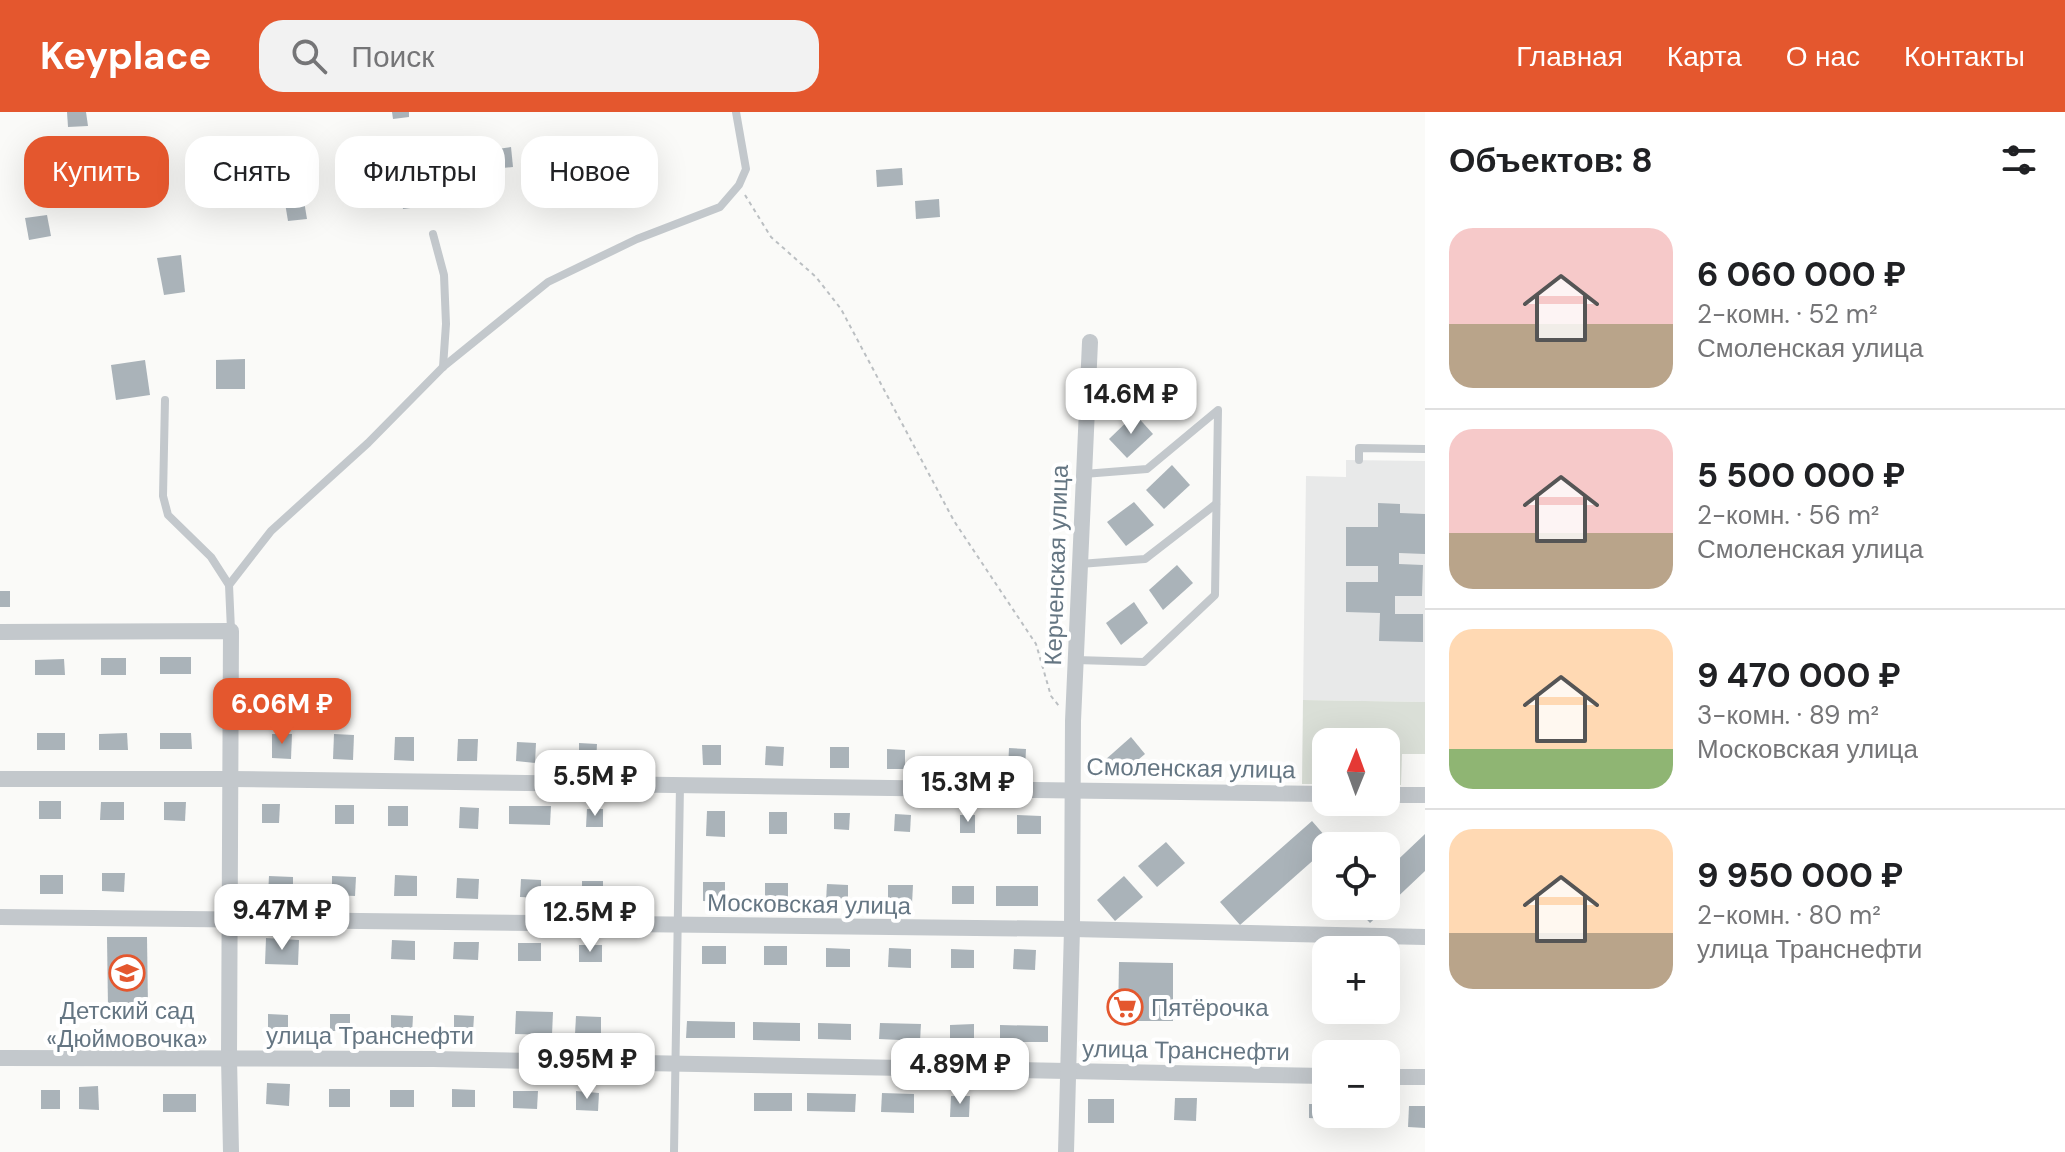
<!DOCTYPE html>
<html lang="ru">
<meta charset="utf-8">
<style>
:root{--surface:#fff;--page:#f2f2f2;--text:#202124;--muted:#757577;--line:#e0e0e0;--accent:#e4572e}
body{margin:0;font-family:"DM Sans",sans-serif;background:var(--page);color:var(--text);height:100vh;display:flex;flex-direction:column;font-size:30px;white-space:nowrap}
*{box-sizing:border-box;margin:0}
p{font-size:26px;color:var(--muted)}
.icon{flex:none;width:44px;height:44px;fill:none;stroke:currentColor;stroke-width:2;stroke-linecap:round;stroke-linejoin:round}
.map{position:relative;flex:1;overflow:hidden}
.panel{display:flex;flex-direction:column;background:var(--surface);width:640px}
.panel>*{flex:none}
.banner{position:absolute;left:24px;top:24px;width:760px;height:72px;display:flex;gap:16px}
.needle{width:52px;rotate:1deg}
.controls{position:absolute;left:1312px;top:616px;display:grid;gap:16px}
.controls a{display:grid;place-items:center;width:88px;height:88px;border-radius:16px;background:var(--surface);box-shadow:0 8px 32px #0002;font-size:40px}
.price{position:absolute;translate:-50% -68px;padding:0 18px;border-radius:16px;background:#fff;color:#222;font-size:26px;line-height:52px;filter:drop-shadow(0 2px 4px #0008)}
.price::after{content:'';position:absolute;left:50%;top:48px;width:24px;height:18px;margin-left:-12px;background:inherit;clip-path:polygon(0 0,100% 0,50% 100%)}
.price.current{background:var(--accent);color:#fff}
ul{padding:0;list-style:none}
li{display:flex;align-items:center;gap:24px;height:200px;padding:0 24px}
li+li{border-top:2px solid var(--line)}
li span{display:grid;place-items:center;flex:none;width:224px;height:160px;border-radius:24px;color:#555}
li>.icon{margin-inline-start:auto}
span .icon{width:96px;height:96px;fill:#fffc;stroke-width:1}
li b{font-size:34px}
h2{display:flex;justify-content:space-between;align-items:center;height:96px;padding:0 24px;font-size:34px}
.pill{padding:0 28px;border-radius:24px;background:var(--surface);box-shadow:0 8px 32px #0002;font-size:28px;line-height:72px}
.pill.current{background:var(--accent);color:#fff}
header{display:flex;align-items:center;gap:48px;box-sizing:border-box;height:112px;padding:0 40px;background:var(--accent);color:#fff}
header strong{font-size:38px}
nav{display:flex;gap:44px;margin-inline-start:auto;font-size:28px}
.search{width:560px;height:72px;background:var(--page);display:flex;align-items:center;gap:20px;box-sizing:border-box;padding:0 28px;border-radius:24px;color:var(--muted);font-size:30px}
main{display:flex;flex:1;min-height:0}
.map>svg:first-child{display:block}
.built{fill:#e8e9e9}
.green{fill:#dadfd7}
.building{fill:#aab3b9}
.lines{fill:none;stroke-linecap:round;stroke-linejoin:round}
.path{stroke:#bbbfc2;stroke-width:2;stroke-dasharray:4 4;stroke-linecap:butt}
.service{stroke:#c3c8cc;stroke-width:8}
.minor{stroke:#c3c8cc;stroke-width:16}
.labels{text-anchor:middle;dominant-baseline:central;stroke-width:8;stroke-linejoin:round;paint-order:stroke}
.street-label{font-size:24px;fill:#657683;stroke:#fff}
.poi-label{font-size:24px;fill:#657683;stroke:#fff;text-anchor:start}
</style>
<header>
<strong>Keyplace</strong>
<div class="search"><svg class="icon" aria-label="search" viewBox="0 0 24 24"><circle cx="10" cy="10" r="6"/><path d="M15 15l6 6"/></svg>Поиск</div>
<nav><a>Главная</a><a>Карта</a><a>О нас</a><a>Контакты</a></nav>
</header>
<main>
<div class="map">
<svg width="1425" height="1040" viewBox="0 0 1425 1040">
<rect width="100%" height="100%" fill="#fafaf8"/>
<polygon class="built" points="1346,348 1425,349 1425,590 1303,588 1306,364 1346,365"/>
<polygon class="green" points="1303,588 1425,590 1425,642 1402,642 1401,673 1386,673 1386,630 1326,630 1326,672 1302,672"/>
<g class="building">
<polygon points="67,0 86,0 88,14 68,15"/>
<polygon points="392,0 409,0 409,5 393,7"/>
<polygon points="511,35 513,55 492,57 490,38"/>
<polygon points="902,56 903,73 877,75 876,58"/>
<polygon points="436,59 440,92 403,97 399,64"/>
<polygon points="608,65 610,90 585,93 583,67"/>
<polygon points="303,83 307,107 288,109 284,85"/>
<polygon points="939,87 940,105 916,107 915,89"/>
<polygon points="47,103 51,124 29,128 25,106"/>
<polygon points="181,143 185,180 164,183 157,146"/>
<polygon points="245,247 245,277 216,277 216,248"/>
<polygon points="145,248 150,283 116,288 111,253"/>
<polygon points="1135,302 1153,322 1127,346 1109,327"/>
<polygon points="1172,353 1190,373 1164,397 1146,378"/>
<polygon points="1134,390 1154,413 1126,434 1107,410"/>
<polygon points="1378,391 1400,392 1400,401 1425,402 1425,442 1399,441 1399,452 1423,453 1422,484 1395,484 1395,502 1423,502 1423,530 1379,529 1380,501 1346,500 1346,470 1378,470 1378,454 1346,454 1346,415 1378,415"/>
<polygon points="1177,453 1193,471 1163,498 1149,478"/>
<rect x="0" y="479" width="10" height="16"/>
<polygon points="1134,490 1148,511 1121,533 1106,511"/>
<rect x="160" y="545" width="31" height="17"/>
<rect x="101" y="546" width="25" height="17"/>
<polygon points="64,547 65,563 35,563 35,548"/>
<rect x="37" y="621" width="28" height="17"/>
<polygon points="127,621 128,638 99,638 99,622"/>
<polygon points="160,621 191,621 192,637 160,637"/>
<polygon points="272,622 292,622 291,647 272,646"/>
<polygon points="334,622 354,623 353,648 333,647"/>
<polygon points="395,625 414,625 414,649 394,648"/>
<polygon points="1131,625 1145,642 1119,664 1105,648"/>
<polygon points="458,627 478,627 477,649 457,649"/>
<polygon points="517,630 536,631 535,651 516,649"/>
<polygon points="579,631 597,632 596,651 579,650"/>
<polygon points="702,633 721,633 721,653 703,653"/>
<polygon points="766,634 784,635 783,654 765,653"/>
<rect x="830" y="635" width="19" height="21"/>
<polygon points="1009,636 1026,637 1025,658 1008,657"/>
<polygon points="887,637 905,638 905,657 887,657"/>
<rect x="39" y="689" width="22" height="18"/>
<polygon points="101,690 124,690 124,708 100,708"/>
<polygon points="164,690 186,690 185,709 164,708"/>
<polygon points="262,692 280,692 279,711 262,711"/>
<rect x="335" y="693" width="19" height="19"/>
<rect x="388" y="694" width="20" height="20"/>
<polygon points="509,694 551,694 550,713 509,712"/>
<polygon points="460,695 479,696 478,717 459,716"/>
<polygon points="587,697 603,697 603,715 586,715"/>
<polygon points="707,699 725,699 725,725 706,724"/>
<rect x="769" y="700" width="18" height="22"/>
<polygon points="834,701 850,701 849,718 834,717"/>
<polygon points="895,702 911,703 910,720 894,719"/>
<rect x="960" y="703" width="15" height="18"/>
<polygon points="1017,703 1041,704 1041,722 1017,722"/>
<polygon points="1312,709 1332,732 1326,734 1326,737 1240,813 1220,790"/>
<polygon points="1425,722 1425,759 1370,811 1354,794 1386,794 1386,759"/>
<polygon points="1166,730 1185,751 1157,775 1138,754"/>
<polygon points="102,761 125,761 124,780 102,779"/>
<rect x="40" y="763" width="23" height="19"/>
<polygon points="395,763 417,764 417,784 394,784"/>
<polygon points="269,764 293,765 293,782 268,782"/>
<polygon points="332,764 356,765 355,784 332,783"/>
<polygon points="1124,764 1143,785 1115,809 1097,788"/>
<polygon points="457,766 479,767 478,787 456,786"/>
<polygon points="521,767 541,768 541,786 520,785"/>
<rect x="582" y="769" width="21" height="18"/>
<polygon points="703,770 725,770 725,790 703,789"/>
<rect x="765" y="771" width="23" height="18"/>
<polygon points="827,772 848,773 848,790 826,789"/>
<polygon points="888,773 913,773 912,792 888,792"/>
<rect x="952" y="774" width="22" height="18"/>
<rect x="996" y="774" width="42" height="20"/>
<polygon points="107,825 147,825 148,896 108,896"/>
<polygon points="266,826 299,828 298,853 265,852"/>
<polygon points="392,828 415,829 415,848 391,847"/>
<polygon points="454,830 479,830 478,848 453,847"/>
<rect x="518" y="831" width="23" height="18"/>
<rect x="579" y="833" width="23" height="17"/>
<rect x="702" y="834" width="24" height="18"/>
<rect x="764" y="834" width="23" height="19"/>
<polygon points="826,836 850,837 850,855 826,855"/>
<polygon points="889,836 911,837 911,856 888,855"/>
<polygon points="951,837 974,838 974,856 951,856"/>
<polygon points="1014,837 1036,838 1035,858 1013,857"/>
<polygon points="1119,850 1173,851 1173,909 1118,909"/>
<polygon points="516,899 553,900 552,923 515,922"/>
<polygon points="268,902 288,903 288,918 268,918"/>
<rect x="330" y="902" width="20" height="17"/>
<polygon points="391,903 413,904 412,922 391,921"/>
<polygon points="454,903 474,904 473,920 454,920"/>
<polygon points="576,904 601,905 601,922 575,922"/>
<polygon points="687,909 735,910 735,926 686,926"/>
<polygon points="753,910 800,911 800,929 753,928"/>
<polygon points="818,911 851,912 851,928 818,927"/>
<polygon points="880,911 921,912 920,929 879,927"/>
<polygon points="974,912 974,929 950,929 950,913"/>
<polygon points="1000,913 1048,914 1048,930 1000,930"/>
<polygon points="267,971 290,972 289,994 266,992"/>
<polygon points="98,974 99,998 79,997 79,975"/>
<rect x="329" y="977" width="21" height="18"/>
<polygon points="452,977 475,978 475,995 452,995"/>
<rect x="41" y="978" width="19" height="19"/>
<rect x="390" y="978" width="24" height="17"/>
<polygon points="513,979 538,979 537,997 513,996"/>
<polygon points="576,979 599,981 598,999 576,998"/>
<rect x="754" y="981" width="38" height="18"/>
<polygon points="807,981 856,982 855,1000 807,999"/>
<polygon points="882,981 914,982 914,1001 881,1000"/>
<rect x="163" y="982" width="33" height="18"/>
<polygon points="951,984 970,984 969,1005 950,1005"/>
<polygon points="1175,986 1197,986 1196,1009 1174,1008"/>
<rect x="1088" y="987" width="26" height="24"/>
<polygon points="1309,992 1326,992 1325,1007 1309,1006"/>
<polygon points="1409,994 1425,994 1425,1016 1408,1015"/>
<polygon points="1345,1002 1367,1002 1367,1013 1344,1013"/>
</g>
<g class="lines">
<polyline class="path" points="745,83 771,125 816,165 841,197 954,409 1036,532 1051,584 1059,594"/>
<g class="service">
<polyline points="433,122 444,163 446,212 443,255"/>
<polyline points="165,288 163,384 168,403 211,445 229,473"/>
<polyline points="1359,348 1359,336 1425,337"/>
<polyline points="1080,452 1145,447 1216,392"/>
<polyline points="231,518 229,473 271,419 368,331 443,255 548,170 637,127 720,95 739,73 746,57 736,0"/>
<polyline points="1076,548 1144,550 1215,483 1218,298 1147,357 1084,362"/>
<polyline points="674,1040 680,673"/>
</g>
<g class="minor">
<polyline points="0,520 231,519 229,946 231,1040"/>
<polyline points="0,667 230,667 1326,682"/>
<polyline points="1386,683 1425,683"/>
<polyline points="0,805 1072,817 1425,825"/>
<polyline points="0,946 433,947 1326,964"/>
<polyline points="1386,965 1425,965"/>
<polyline points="1066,1040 1072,817 1073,609 1090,230"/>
</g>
</g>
<defs>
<symbol id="school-ring" viewBox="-11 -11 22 22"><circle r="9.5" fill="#fff" stroke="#e4572e" stroke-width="1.5"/><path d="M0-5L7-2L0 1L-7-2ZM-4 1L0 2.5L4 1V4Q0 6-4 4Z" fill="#e4572e"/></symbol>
<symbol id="supermarket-ring" viewBox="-11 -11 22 22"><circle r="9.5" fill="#fff" stroke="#e4572e" stroke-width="1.5"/><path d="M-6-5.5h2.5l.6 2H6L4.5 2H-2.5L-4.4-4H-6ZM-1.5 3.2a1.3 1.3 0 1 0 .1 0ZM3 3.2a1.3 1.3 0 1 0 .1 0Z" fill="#e4572e"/></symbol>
</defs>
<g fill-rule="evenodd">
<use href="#school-ring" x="107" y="841" width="40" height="40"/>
<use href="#supermarket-ring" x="1105" y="875" width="40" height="40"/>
</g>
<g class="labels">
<g class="street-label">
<text transform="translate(1056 453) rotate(-88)">Керченская улица</text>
<text transform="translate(1191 656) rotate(1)">Смоленская улица</text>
<text transform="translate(809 792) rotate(1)">Московская улица</text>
<text x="370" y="923">улица Транснефти</text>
<text transform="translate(1186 938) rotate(1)">улица Транснефти</text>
</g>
<g class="poi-label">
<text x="1151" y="895">Пятёрочка</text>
<text x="127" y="898" text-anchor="middle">Детский сад<tspan x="127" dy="28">«Дюймовочка»</tspan></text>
</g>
</g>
</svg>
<div class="controls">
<a><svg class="needle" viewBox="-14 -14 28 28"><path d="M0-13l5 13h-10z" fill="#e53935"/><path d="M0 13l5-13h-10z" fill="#757577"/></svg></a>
<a><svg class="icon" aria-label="locate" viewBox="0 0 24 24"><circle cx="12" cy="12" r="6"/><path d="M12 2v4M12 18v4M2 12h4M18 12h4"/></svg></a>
<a>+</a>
<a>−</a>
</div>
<b class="price" style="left:1131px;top:324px">14.6M ₽</b>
<b class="price current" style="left:282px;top:634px">6.06M ₽</b>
<b class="price" style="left:595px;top:706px">5.5M ₽</b>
<b class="price" style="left:968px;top:712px">15.3M ₽</b>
<b class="price" style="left:282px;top:840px">9.47M ₽</b>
<b class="price" style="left:590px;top:842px">12.5M ₽</b>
<b class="price" style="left:587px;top:989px">9.95M ₽</b>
<b class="price" style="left:960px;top:994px">4.89M ₽</b>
<div class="banner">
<a class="pill current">Купить</a>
<a class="pill">Снять</a>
<a class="pill">Фильтры</a>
<a class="pill">Новое</a>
</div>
</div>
<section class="panel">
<h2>Объектов: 8<svg class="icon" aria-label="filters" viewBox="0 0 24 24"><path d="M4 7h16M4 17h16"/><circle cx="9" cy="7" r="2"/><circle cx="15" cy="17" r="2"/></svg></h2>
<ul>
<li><span style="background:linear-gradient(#f6c9c9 60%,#b9a48a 0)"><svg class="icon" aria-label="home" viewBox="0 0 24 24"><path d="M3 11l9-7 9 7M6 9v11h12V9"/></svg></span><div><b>6 060 000 ₽</b><p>2-комн. · 52 m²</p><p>Смоленская улица</p></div></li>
<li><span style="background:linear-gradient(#f6c9c9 65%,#b9a48a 0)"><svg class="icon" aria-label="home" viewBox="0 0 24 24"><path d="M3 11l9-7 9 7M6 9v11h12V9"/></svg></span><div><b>5 500 000 ₽</b><p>2-комн. · 56 m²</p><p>Смоленская улица</p></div></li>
<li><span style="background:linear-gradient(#ffd9b3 75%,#8fb573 0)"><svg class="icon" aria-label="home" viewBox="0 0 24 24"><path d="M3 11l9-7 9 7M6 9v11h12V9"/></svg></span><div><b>9 470 000 ₽</b><p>3-комн. · 89 m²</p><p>Московская улица</p></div></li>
<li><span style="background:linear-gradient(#ffd9b3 65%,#b9a48a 0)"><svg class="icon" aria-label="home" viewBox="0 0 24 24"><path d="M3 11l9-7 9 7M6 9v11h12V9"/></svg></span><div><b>9 950 000 ₽</b><p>2-комн. · 80 m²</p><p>улица Транснефти</p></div></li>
</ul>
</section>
</main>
